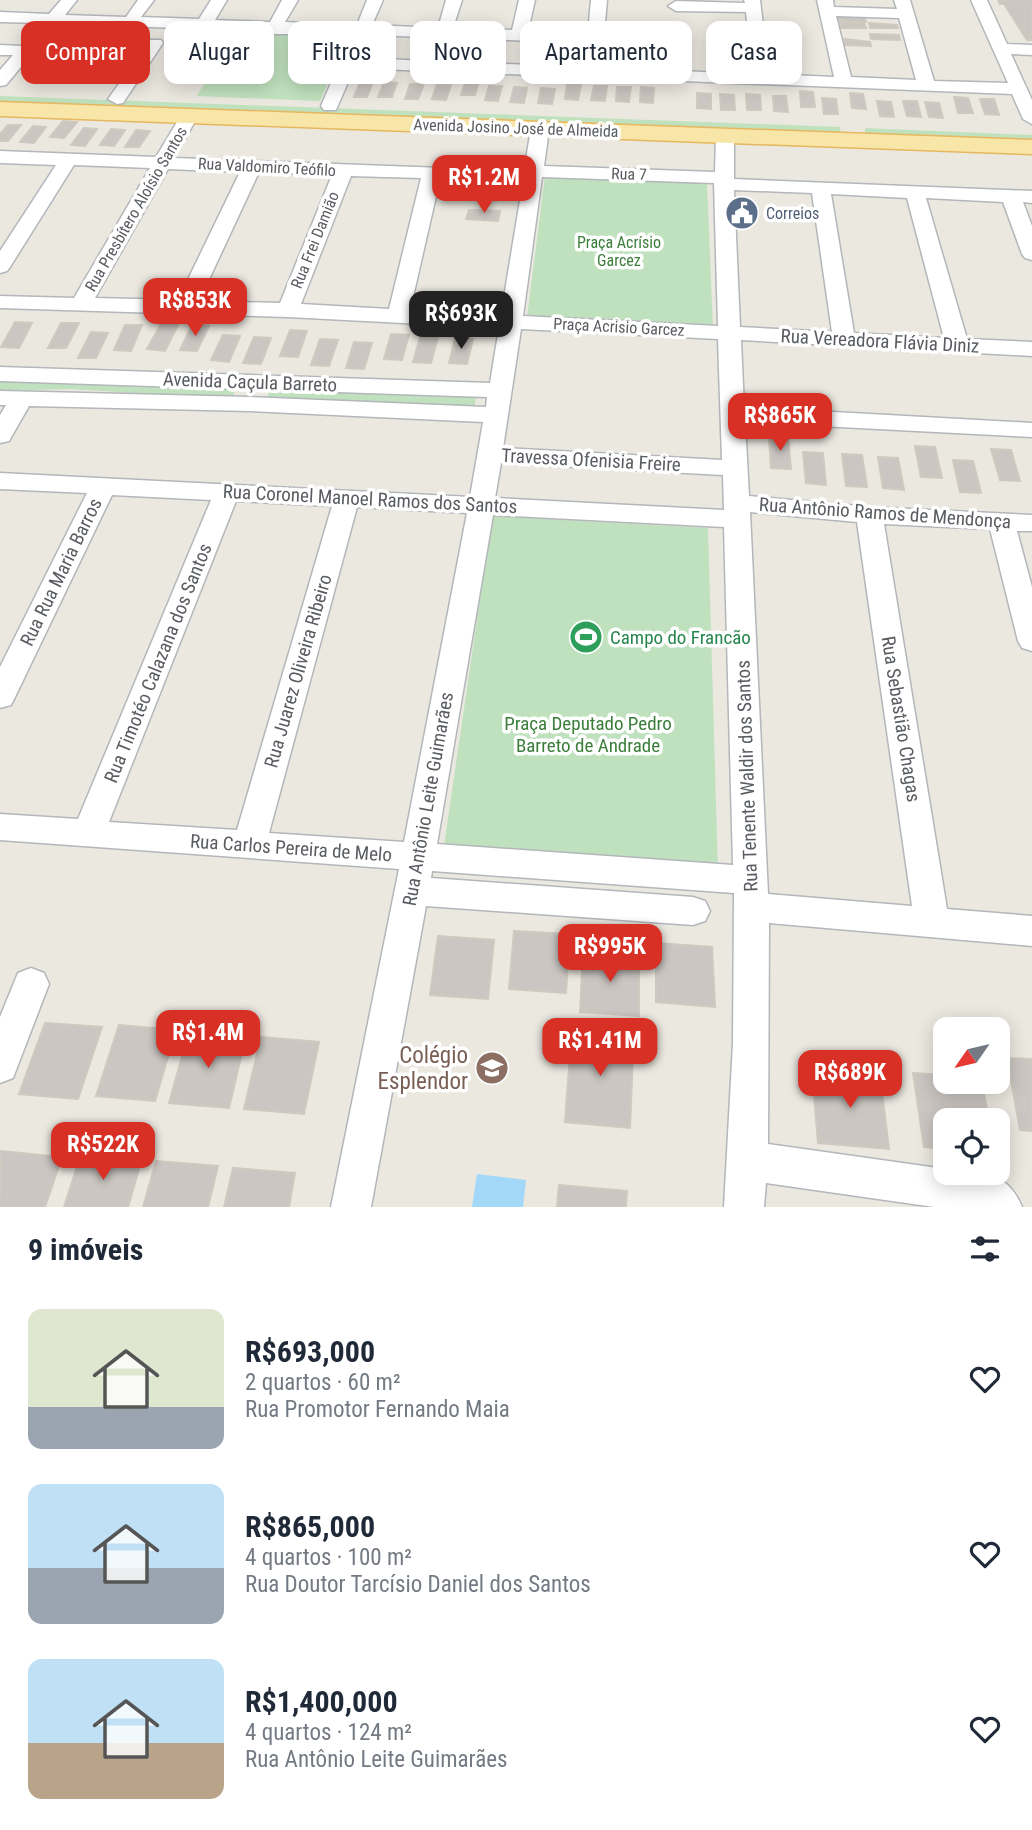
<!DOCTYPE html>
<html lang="pt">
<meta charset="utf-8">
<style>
:root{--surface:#fff;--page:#f2f2f3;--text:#1f2937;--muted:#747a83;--accent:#d93025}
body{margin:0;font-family:"Roboto Condensed",sans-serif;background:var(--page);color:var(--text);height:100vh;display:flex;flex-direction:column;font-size:26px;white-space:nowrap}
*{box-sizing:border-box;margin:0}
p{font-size:23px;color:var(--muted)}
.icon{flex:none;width:38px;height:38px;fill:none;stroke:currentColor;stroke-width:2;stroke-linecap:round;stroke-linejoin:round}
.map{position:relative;height:1207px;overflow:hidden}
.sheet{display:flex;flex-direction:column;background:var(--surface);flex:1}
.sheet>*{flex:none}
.guide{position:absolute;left:21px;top:21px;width:990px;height:63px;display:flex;gap:14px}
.needle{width:46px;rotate:236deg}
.buttons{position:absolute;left:933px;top:1017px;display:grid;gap:14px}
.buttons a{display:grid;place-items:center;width:77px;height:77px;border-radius:14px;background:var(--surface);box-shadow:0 4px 18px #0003;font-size:35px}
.price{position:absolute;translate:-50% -60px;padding:0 16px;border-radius:14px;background:var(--accent);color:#fff;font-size:23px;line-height:46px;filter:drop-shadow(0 2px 4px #0008)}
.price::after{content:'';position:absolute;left:50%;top:42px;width:21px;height:16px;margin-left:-10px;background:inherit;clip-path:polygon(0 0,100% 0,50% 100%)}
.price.current{background:#222;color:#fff}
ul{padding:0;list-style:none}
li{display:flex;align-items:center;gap:21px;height:175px;padding:0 28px}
li span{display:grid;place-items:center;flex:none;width:196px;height:140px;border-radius:14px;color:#555}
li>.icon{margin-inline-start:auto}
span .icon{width:84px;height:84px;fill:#fffc;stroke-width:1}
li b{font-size:30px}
h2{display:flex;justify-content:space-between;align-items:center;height:84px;padding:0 28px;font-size:30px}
.pill{padding:0 24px;border-radius:14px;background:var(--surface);box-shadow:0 4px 18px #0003;font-size:24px;line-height:63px}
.pill.current{background:var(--accent);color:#fff}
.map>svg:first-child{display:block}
.green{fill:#c0e1be}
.water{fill:#a3d8f8}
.building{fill:#cbc6c2;stroke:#cfc9bf;stroke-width:2}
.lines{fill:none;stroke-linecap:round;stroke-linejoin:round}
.minor-casing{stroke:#b3b6ba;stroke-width:3}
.major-casing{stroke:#e6b75e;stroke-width:3}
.minor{fill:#fff;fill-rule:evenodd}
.major{fill:#f8e6a8;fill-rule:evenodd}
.labels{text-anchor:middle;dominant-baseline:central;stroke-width:7;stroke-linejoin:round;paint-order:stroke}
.far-street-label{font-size:16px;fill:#595c60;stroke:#fff}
.far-service-label{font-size:16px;fill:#4e5e75;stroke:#fff;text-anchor:start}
.far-park-label{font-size:16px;fill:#3b7e3a;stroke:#fff}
.street-label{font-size:19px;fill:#595c60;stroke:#fff}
.leisure-label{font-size:19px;fill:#27864d;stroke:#fff;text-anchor:start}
.park-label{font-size:19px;fill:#3b7e3a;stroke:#fff}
.near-education-label{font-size:23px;fill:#785e54;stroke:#fff;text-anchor:end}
</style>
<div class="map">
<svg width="1032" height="1207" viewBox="0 0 1032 1207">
<rect width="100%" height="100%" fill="#ebe8e0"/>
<g class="green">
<polygon points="235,31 348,35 320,101 197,96"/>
<polygon points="0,96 840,127 841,137 0,105"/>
<polygon points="865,128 1032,135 1032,144 865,137"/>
<polygon points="545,177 707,183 713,328 527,317"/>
<polygon points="0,380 237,385 232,399 70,389 0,391"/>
<polygon points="271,386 476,397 474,409 268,397"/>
<polygon points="492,516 708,528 718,872 443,853"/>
</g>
<polygon class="water" points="477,1174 526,1180 523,1207 472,1207"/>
<g class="building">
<polygon points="998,0 1032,0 1032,40 1027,40 1004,4 1000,4"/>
<polygon points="838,16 864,16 866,22 839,21"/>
<polygon points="840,22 864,23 866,28 841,28"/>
<polygon points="869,23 897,25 898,28 870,28"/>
<polygon points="870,34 899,35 900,40 871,39"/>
<polygon points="844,39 870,42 871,46 845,45"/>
<polygon points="466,80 479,81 475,95 461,95"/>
<polygon points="360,82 373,82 367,97 354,97"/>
<polygon points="384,82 397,83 392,97 378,97"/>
<polygon points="410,84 424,84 418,99 405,99"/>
<polygon points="437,84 451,85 446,100 432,99"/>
<polygon points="567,84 581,85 578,100 565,99"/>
<polygon points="489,86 502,86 498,101 485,100"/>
<polygon points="594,86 607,86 605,101 591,100"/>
<polygon points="514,87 527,88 524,103 510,102"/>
<polygon points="617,87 631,87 629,102 616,101"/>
<polygon points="641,87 654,88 653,103 640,102"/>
<polygon points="541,88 555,89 552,104 538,103"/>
<polygon points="800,91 813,92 815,107 801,107"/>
<polygon points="697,93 711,94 711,109 697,108"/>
<polygon points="850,93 863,94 866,109 852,108"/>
<polygon points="720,94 734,95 735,110 721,110"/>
<polygon points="746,94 760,95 761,110 747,110"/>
<polygon points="773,96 786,96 788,112 774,111"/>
<polygon points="954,97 968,98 973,113 958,113"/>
<polygon points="822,98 836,99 838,114 824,114"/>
<polygon points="980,99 994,99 999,115 985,114"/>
<polygon points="877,101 891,102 894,117 880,116"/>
<polygon points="903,101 917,101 921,117 907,116"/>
<polygon points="925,102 939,103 943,118 929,117"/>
<polygon points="63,121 77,122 64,138 50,137"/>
<polygon points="8,125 21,125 8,141 0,141 0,134"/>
<polygon points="33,126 46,127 34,143 20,142"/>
<polygon points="84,128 97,129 85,146 71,145"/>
<polygon points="111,129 125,130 114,146 100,145"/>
<polygon points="136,130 150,131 139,147 125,147"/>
<polygon points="469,210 500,211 498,221 466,219"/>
<polygon points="15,322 32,323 19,348 1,347"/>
<polygon points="61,323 79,323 66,348 48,348"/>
<polygon points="161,324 178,325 165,351 147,349"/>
<polygon points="125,325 142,325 131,351 114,350"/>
<polygon points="192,325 209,326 197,351 180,350"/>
<polygon points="290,330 307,331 298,357 280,356"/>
<polygon points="91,332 108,333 96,358 78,358"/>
<polygon points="391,334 409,335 402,360 384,359"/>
<polygon points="223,335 240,336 229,362 211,360"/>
<polygon points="254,337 271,338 261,364 243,363"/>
<polygon points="420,337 438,338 431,363 413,362"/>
<polygon points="455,338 473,339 467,364 449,363"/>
<polygon points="320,339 338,340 329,366 311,365"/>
<polygon points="354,342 372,343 364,369 346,368"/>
<polygon points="769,437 788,438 791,469 771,468"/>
<polygon points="915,446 935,447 942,478 921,477"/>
<polygon points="991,449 1011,450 1020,481 1000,480"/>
<polygon points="803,452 823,453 826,485 806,483"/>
<polygon points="842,454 862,455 867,487 846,486"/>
<polygon points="878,457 898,458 904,490 883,488"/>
<polygon points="953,460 973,461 981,493 960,492"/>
<polygon points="514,931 570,934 566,993 509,989"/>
<polygon points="438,936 494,940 488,999 430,995"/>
<polygon points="656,943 712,947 715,1007 656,1002"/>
<polygon points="583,952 639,956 639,1016 580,1012"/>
<polygon points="45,1023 102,1027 78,1099 19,1094"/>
<polygon points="119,1025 176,1030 155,1101 96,1096"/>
<polygon points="572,1027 634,1032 630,1128 565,1122"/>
<polygon points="189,1031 246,1036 229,1108 169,1103"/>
<polygon points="261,1037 319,1042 304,1114 244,1109"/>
<polygon points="1007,1058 1032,1059 1032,1131 1020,1130"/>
<polygon points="812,1070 880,1075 889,1149 818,1143"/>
<polygon points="913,1073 945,1075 945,1082 982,1082 989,1120 945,1120 945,1149 924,1147"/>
<polygon points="1,1151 62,1157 45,1207 0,1207"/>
<polygon points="81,1154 142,1159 128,1207 64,1207"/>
<polygon points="156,1161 218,1166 208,1207 143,1207"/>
<polygon points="233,1168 295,1173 289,1207 224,1207"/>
<polygon points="559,1185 627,1191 626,1207 557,1207"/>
</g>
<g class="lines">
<defs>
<g id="minor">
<path d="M 61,0 L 77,0 L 65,15 L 126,17 L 138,0 L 154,0 L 141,17 L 199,19 L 211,0 L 227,0 L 215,20 L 270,22 L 282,0 L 298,0 L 285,22 L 357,25 L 367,0 L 383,0 L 372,25 L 438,28 L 446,0 L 462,0 L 453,28 L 512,30 L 519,0 L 535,0 L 528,31 L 588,33 L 591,0 L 607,0 L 604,34 L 675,36 L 683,41 L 675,46 L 368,35 L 358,58 L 752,74 L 746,12 L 676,11 L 668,6 L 676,1 L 745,3 L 744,0 L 760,0 L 769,74 L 834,77 L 817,0 L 833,0 L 834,7 L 897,9 L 894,0 L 910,0 L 934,81 L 1008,83 L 971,0 L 987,0 L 1007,44 L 1032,45 L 1032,55 L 1011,54 L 1032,100 L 1032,124 L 1023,119 L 1012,94 L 354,68 L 336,110 L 324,110 L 321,106 L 352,34 L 274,34 L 268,31 L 57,24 L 38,46 L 142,50 L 149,40 L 161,40 L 163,43 L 123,103 L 117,104 L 108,99 L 136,60 L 30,56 L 6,85 L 0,86 L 0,70 L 13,55 L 0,55 L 0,45 L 21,46 L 41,23 L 0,22 L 0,12 L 49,14 ZM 836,16 L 899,18 L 916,80 L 851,77 Z"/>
<path d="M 189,111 L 198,116 L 174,158 L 524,171 L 531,129 L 540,124 L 549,129 L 544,166 L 715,172 L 716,135 L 725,130 L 734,135 L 734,179 L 1032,191 L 1032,203 L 1023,202 L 1032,226 L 1032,260 L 1025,258 L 1022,254 L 1003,202 L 926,198 L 967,339 L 1032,342 L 1032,356 L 741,340 L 744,407 L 1032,423 L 1032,437 L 745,422 L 749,496 L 869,507 L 1032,515 L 1032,531 L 1017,531 L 1032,587 L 1032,651 L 1022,648 L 1018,641 L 990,529 L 884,524 L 947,909 L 1032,916 L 1032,946 L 769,923 L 768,1144 L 945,1169 L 945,1172 C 980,1172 1007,1170 1022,1207 L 934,1207 L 766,1183 L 764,1207 L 724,1207 L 733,1043 L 734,893 L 432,871 L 431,878 L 693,897 L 705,901 L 710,911 L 705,921 L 693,925 L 426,906 L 371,1207 L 331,1207 L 399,869 L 0,840 L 0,814 L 78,819 L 211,500 L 112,495 L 15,697 L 11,705 L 0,708 L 0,667 L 87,493 L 0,489 L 0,473 L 470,497 L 483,422 L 250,411 L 29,406 L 9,441 L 0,443 L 0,415 L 6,405 L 0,405 L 0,391 L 250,397 L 486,407 L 487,397 L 0,381 L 0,367 L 490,383 L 499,328 L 288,317 L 0,308 L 0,296 L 74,298 L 150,168 L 74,165 L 10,267 L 7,271 L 0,273 L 0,251 L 56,165 L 0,163 L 0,151 L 156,157 L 183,112 ZM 168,169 L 240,172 L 178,300 L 95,298 ZM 259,172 L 332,175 L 280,303 L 199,301 ZM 351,176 L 421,178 L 389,309 L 301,304 ZM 542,177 L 714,183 L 718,326 L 523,316 ZM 440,179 L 523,182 L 501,315 L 410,310 ZM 734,190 L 812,193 L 832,332 L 740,327 ZM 831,194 L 907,198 L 944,338 L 854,333 ZM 521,329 L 718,339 L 722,460 L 503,448 ZM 501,463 L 723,475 L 724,510 L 495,498 ZM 236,501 L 332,506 L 237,830 L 109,822 ZM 357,507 L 467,513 L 404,842 L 269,833 ZM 750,512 L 857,522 L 912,906 L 768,894 ZM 493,515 L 724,527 L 733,865 L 437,844 Z"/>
<polygon points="31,968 44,973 49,984 13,1078 0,1083 0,1017 18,973"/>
</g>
<polygon id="major" points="0,102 1032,140 1032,154 0,116"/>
</defs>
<use href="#minor" class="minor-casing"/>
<use href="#major" class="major-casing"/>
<use href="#minor" class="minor"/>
<use href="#major" class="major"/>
</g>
<defs>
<symbol id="civic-disc" viewBox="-11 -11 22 22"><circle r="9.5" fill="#5c6f8a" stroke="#fff"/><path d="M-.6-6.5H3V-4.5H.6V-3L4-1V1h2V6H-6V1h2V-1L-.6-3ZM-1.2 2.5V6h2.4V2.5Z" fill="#fff"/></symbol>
<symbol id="stadium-disc" viewBox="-11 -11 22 22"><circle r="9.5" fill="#2e9e5b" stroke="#fff"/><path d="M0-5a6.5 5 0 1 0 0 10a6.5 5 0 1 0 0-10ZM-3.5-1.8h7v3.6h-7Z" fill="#fff"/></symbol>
<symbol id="school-disc" viewBox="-11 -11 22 22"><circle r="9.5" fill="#8d6e63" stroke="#fff"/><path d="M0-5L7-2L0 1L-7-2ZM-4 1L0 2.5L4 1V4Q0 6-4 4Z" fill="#fff"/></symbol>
</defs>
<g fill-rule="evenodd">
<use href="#civic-disc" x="723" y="194" width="38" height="38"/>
<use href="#stadium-disc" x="567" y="618" width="38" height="38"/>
<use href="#school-disc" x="473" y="1049" width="38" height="38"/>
</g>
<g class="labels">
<g class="far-street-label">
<text transform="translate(516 128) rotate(2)">Avenida Josino José de Almeida</text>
<text transform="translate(267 167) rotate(3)">Rua Valdomiro Teófilo</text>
<text transform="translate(629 174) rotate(2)">Rua 7</text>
<text transform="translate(136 209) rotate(-60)">Rua Presbítero Aloísio Santos</text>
<text transform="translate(315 240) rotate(-68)">Rua Frei Damião</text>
<text transform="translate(619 327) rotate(3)">Praça Acrisio Garcez</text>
</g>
<g class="far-service-label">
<text x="766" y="213">Correios</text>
</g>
<g class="far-park-label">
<text x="619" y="242">Praça Acrísio<tspan x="619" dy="18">Garcez</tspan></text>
</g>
<g class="street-label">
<text transform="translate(880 341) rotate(3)">Rua Vereadora Flávia Diniz</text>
<text transform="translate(250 382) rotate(2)">Avenida Caçula Barreto</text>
<text transform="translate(591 460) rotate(3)">Travessa Ofenisia Freire</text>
<text transform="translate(370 499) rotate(3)">Rua Coronel Manoel Ramos dos Santos</text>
<text transform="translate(885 513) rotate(4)">Rua Antônio Ramos de Mendonça</text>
<text transform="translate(61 572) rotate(-64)">Rua Rua Maria Barros</text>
<text transform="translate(158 663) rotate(-68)">Rua Timotéo Calazana dos Santos</text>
<text transform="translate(298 671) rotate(-74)">Rua Juarez Oliveira Ribeiro</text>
<text transform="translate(901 719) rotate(81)">Rua Sebastião Chagas</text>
<text transform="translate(747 776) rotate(-92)">Rua Tenente Waldir dos Santos</text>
<text transform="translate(428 799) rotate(-80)">Rua Antônio Leite Guimarães</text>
<text transform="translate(291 848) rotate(4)">Rua Carlos Pereira de Melo</text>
</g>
<g class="leisure-label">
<text x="610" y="637">Campo do Francão</text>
</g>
<g class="park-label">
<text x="588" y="723">Praça Deputado Pedro<tspan x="588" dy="22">Barreto de Andrade</tspan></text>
</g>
<g class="near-education-label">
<text x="468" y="1055">Colégio<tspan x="468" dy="26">Esplendor</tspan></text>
</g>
</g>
</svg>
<div class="buttons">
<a><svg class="needle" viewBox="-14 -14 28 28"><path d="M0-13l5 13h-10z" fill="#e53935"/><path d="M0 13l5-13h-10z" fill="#747a83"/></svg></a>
<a><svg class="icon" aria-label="locate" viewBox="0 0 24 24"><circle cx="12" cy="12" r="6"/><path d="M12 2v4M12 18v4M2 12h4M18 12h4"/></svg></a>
</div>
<b class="price" style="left:484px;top:215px">R$1.2M</b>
<b class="price" style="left:195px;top:338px">R$853K</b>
<b class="price current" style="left:461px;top:351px">R$693K</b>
<b class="price" style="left:780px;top:453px">R$865K</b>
<b class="price" style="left:610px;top:984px">R$995K</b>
<b class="price" style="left:208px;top:1070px">R$1.4M</b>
<b class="price" style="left:600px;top:1078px">R$1.41M</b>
<b class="price" style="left:850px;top:1110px">R$689K</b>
<b class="price" style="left:103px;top:1182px">R$522K</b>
<div class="guide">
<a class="pill current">Comprar</a>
<a class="pill">Alugar</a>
<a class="pill">Filtros</a>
<a class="pill">Novo</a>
<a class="pill">Apartamento</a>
<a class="pill">Casa</a>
</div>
</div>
<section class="sheet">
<h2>9 imóveis<svg class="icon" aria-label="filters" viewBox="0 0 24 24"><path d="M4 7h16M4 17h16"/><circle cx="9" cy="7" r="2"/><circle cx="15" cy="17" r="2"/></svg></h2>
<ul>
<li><span style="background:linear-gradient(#dfe7d0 70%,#9aa5b1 0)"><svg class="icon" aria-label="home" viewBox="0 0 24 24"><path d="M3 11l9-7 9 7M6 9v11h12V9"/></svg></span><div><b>R$693,000</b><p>2 quartos · 60 m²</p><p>Rua Promotor Fernando Maia</p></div><svg class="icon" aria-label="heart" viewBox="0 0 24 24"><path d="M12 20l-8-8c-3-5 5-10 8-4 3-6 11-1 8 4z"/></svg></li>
<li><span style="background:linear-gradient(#bfe0f5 60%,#9aa5b1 0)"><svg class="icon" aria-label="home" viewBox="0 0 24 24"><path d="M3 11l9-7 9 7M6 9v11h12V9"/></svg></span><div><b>R$865,000</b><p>4 quartos · 100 m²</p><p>Rua Doutor Tarcísio Daniel dos Santos</p></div><svg class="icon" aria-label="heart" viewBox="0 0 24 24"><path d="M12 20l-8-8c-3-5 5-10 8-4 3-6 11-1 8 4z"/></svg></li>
<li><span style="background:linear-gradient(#bfe0f5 60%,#b9a48a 0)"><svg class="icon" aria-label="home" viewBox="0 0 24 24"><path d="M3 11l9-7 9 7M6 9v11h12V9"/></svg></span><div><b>R$1,400,000</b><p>4 quartos · 124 m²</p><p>Rua Antônio Leite Guimarães</p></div><svg class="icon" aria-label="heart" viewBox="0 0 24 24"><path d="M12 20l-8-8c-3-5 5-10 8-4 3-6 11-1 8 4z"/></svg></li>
</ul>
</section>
